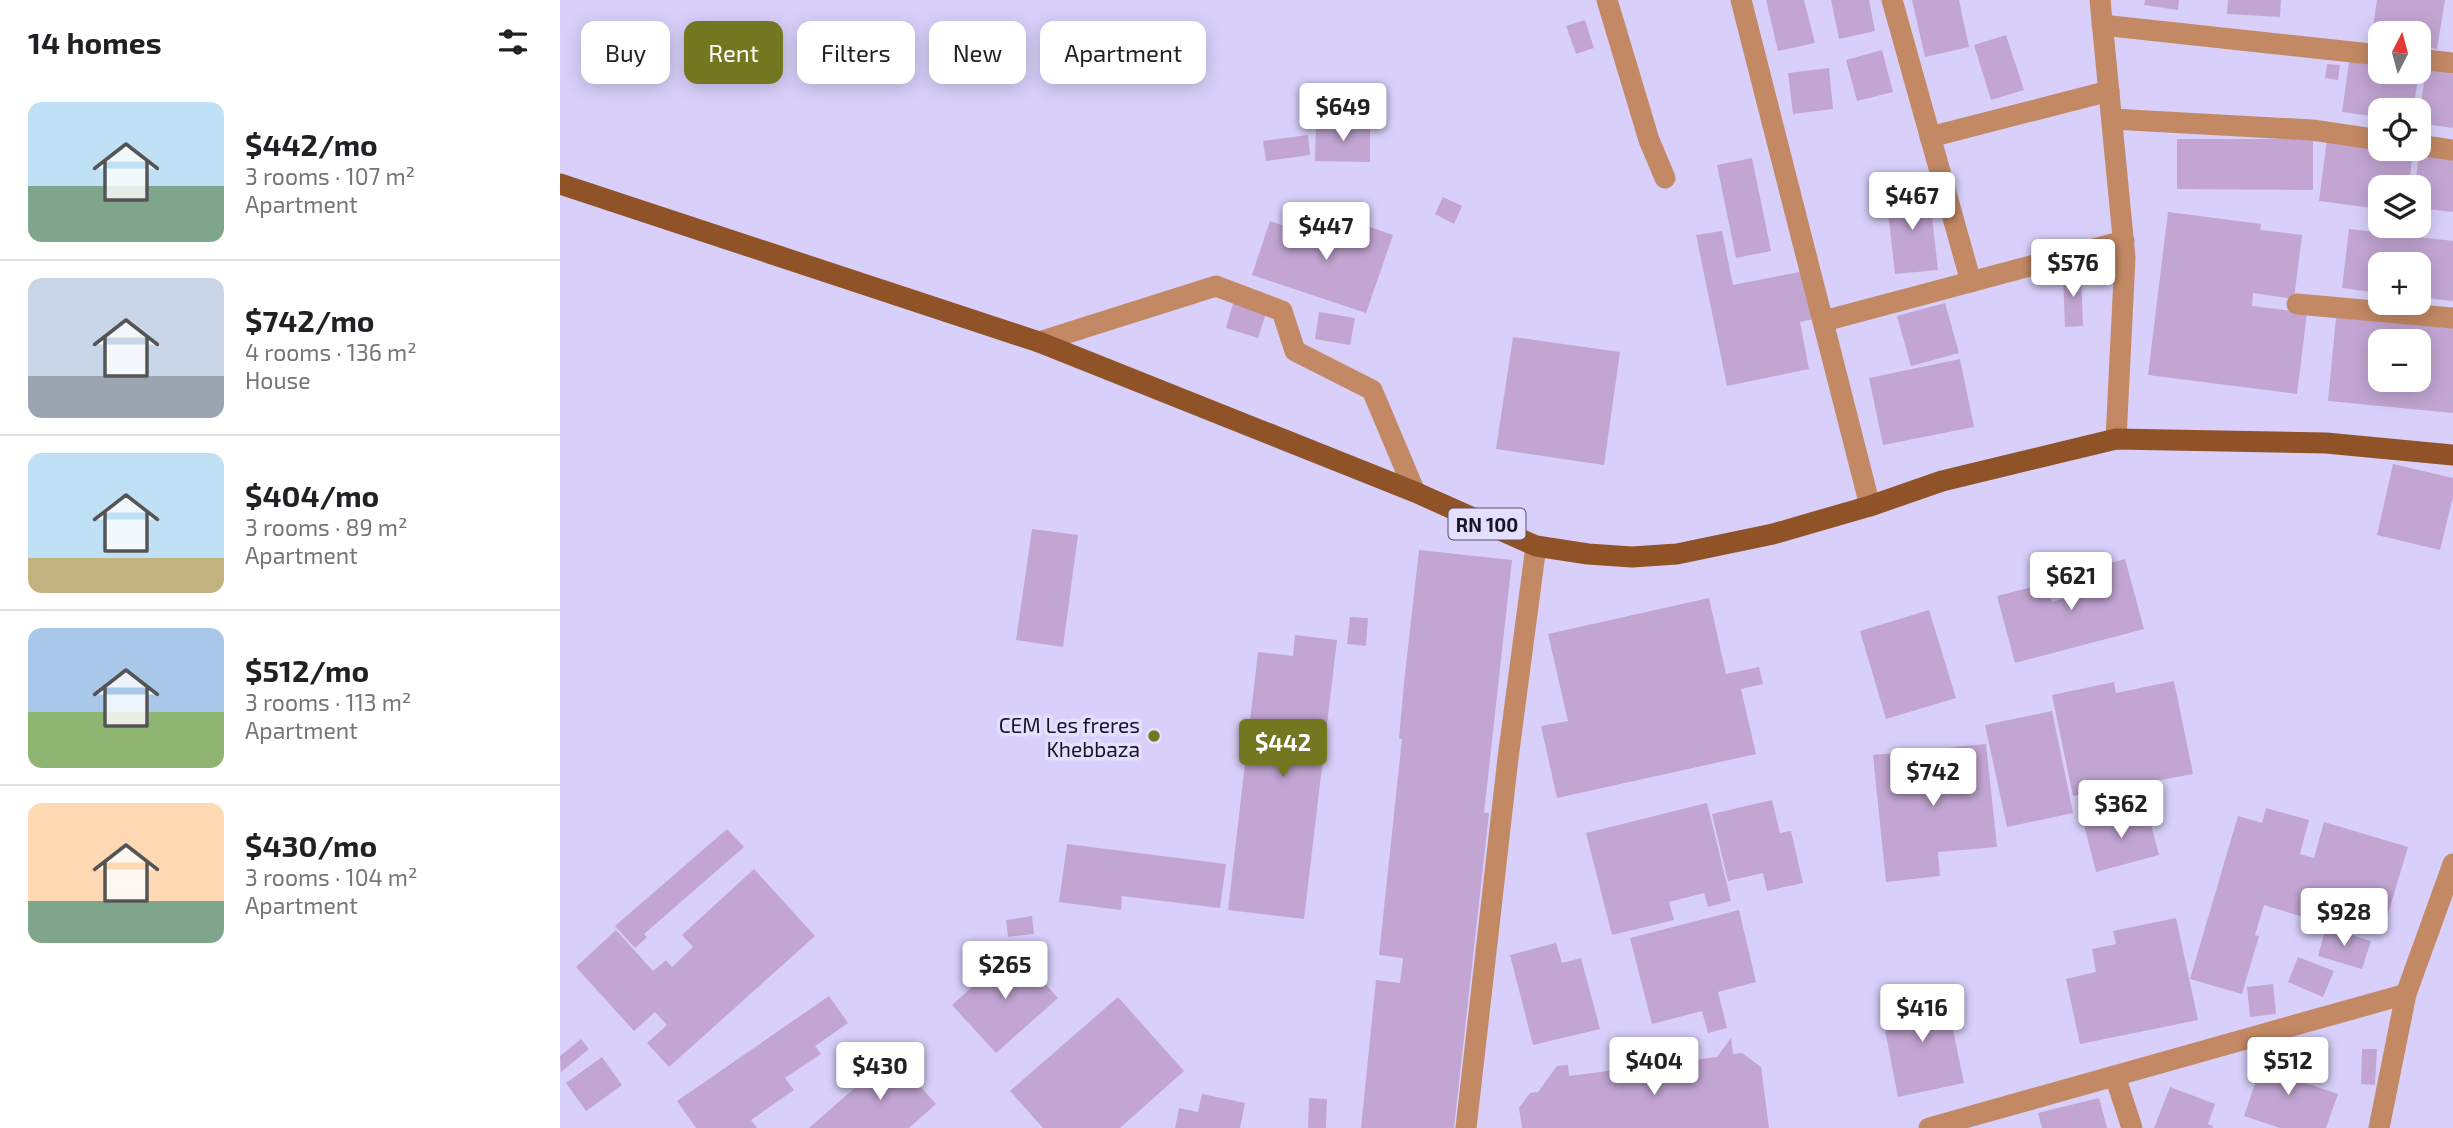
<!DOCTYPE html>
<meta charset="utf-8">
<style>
:root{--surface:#fff;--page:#f6f6f6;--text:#202124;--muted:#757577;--line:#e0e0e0;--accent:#727720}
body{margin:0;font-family:"Exo 2",sans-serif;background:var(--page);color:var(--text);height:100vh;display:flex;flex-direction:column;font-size:26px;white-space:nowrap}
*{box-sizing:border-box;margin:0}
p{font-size:23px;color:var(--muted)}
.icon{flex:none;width:38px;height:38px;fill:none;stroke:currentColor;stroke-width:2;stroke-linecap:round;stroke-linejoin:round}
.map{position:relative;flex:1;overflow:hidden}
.sheet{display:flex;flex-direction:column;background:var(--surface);width:560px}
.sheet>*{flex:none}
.guide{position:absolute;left:21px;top:21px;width:665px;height:63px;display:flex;gap:14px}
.needle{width:46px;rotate:6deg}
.fabs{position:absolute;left:1808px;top:21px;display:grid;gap:14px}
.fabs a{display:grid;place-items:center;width:63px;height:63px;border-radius:14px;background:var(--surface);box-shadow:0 4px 18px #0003;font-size:35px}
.price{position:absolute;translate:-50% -60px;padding:0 16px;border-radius:7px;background:#fff;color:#222;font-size:23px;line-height:46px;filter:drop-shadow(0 2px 4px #0008)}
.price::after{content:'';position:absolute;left:50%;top:42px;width:21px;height:16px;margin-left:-10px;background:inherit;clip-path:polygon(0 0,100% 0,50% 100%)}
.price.selected{background:var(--accent);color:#fff}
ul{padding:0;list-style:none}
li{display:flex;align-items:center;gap:21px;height:175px;padding:0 28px}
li+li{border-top:2px solid var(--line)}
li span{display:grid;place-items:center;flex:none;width:196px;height:140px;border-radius:14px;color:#555}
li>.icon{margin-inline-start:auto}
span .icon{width:84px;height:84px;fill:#fffc;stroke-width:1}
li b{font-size:30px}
h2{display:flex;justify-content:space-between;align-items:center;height:84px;padding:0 28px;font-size:30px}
.pill{padding:0 24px;border-radius:14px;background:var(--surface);box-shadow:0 4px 18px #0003;font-size:24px;line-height:63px}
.pill.selected{background:var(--accent);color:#fff}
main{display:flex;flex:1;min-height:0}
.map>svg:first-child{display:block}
.building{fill:#c2a5d3;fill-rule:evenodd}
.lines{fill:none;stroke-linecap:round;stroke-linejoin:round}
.minor{stroke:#c38964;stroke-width:21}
.major{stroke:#905328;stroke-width:21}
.poi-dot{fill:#727720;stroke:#e4dfff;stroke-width:2.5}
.labels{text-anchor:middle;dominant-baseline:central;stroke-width:7;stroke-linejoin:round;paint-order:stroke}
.shield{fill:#e4dfff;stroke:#565268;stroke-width:2}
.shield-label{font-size:19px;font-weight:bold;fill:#191527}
.poi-label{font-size:21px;fill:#191527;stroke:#e4dfff;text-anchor:end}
</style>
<main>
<section class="sheet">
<h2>14 homes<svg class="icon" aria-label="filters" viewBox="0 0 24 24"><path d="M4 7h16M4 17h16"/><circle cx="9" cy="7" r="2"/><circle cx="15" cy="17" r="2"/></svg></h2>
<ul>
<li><span style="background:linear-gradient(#bfe0f5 60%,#7fa58c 0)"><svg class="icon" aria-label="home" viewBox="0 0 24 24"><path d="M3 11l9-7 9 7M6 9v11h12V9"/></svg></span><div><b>$442/mo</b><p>3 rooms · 107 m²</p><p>Apartment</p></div></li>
<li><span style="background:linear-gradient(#c9d6e8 70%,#9aa5b1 0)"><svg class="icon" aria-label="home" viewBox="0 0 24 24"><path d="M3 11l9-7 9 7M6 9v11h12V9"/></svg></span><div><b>$742/mo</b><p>4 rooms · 136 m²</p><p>House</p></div></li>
<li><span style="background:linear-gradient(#bfe0f5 75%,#c2b280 0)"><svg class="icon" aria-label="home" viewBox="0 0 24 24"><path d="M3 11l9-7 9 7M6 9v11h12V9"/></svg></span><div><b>$404/mo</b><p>3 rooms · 89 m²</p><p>Apartment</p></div></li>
<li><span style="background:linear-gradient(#a9c7e8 60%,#8fb573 0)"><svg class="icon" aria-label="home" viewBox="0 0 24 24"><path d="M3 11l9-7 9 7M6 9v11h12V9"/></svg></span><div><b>$512/mo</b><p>3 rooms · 113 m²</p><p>Apartment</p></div></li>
<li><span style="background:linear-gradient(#ffd9b3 70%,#7fa58c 0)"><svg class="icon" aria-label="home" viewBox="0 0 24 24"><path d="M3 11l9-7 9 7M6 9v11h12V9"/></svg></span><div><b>$430/mo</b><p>3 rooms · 104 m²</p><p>Apartment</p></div></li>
</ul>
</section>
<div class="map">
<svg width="1893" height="1128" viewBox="0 0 1893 1128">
<rect width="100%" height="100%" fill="#d8d0fa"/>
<g class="building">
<polygon points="1206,0 1244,0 1255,43 1218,51"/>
<polygon points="1271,0 1309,0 1315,31 1279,39"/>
<polygon points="1352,0 1399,0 1409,47 1365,57"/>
<polygon points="1585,0 1619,0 1618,10 1584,5"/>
<polygon points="1668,0 1721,0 1720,17 1667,14"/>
<polygon points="1817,0 1885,0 1877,49 1858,46 1858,33 1820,33 1820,40 1811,39"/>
<polygon points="1025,20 1034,48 1016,54 1006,26"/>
<polygon points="1446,35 1464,90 1431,100 1414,45"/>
<polygon points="1322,50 1333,92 1297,101 1286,60"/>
<polygon points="1790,55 1820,59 1820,72 1859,72 1853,110 1820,110 1820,117 1782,112"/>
<polygon points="1767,64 1780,65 1778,80 1765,78"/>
<polygon points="1269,68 1273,109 1233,114 1228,73"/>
<polygon points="1866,70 1893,74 1893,128 1858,123"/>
<polygon points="756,124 810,124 810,162 755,161"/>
<polygon points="748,135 750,155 706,161 703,141"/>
<polygon points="1617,139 1753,139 1753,190 1617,189"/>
<polygon points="1767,139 1820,149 1853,149 1849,187 1820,187 1820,209 1759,201"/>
<polygon points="1859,153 1893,157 1893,212 1858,208 1858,187 1855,187"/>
<polygon points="1192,158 1211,251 1176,258 1157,165"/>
<polygon points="1369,190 1378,270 1335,274 1326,194"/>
<polygon points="883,197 902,206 894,224 875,214"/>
<polygon points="1608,212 1701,224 1700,230 1742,235 1734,299 1693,293 1692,306 1747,313 1737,394 1588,375"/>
<polygon points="776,215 833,235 806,313 692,275 710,221 768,241"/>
<polygon points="1789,229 1893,241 1893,301 1858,297 1858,264 1820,264 1820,293 1782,288"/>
<polygon points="1162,231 1173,285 1244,271 1254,319 1240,322 1249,369 1167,386 1136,235"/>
<polygon points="1503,272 1521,272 1523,326 1505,327"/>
<polygon points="674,300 707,310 698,338 666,328"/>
<polygon points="1385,303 1399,353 1351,366 1337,316"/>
<polygon points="759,312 795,318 790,345 755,339"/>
<path d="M 1776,318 L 1893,327 L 1893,413 L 1768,401 ZM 1820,341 L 1858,341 L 1858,380 L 1820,380 Z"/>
<polygon points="953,337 1060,352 1044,465 936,449"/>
<polygon points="1400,359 1414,427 1323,445 1309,378"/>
<polygon points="1833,464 1893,478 1893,497 1880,550 1817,535"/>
<polygon points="472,529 518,535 503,647 456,640"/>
<polygon points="859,550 952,560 924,813 929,813 894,1128 801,1128 816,980 840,983 843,958 819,955 842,739 839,739 844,683"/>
<polygon points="1565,559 1584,629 1455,663 1437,596 1487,583 1492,602 1506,598 1500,576"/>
<polygon points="1149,598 1166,674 1199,667 1203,684 1181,689 1196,754 997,798 981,726 1008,721 988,634"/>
<polygon points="1369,610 1396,698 1326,719 1300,631"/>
<polygon points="790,617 808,618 806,646 787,644"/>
<polygon points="735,635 777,640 744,919 668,910 698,652 733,656"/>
<polygon points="1614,681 1633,774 1513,796 1492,695 1554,682 1556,693"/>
<polygon points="1492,711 1513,813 1447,827 1425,725"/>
<polygon points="1426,744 1437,847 1378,852 1380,876 1326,882 1313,755"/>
<polygon points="1212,800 1220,833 1231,831 1243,883 1207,891 1203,873 1168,881 1152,814"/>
<polygon points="1147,803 1171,901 1148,907 1144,893 1109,902 1114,920 1052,935 1026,833"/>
<polygon points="1706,808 1749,820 1740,854 1754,858 1764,822 1848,847 1828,914 1805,907 1807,900 1787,894 1777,927 1704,905 1695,935 1699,936 1682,994 1630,979 1678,816 1702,823"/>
<polygon points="1587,809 1599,855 1536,872 1524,825"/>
<polygon points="167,829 184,847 84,934 87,937 75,948 55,926"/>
<polygon points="507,844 666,864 660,908 562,896 561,910 499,902"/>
<polygon points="194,869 255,936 109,1067 87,1043 107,1025 95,1012 74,1031 16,967 56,930 93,971 106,960 112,967 133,947 122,935"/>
<polygon points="1179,910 1196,982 1158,992 1167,1028 1148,1033 1142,1011 1092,1024 1070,938"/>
<polygon points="472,916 474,934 448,937 446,920"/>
<polygon points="1616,918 1638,1020 1520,1044 1506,979 1536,972 1532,949 1556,944 1553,931"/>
<polygon points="1766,927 1811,941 1802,969 1758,956"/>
<polygon points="996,943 1002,963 1021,958 1040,1029 973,1045 950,955"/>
<polygon points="454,949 498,998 436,1053 392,1005"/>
<polygon points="1738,957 1774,971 1763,997 1728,982"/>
<polygon points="1713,984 1716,1014 1690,1017 1687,987"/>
<polygon points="1385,991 1404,1083 1338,1097 1320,1004"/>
<polygon points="269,996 288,1023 255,1046 261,1054 225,1078 234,1090 191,1120 197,1128 136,1128 117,1101"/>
<polygon points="558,997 624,1071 560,1128 483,1128 450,1091"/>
<polygon points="1171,1038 1173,1054 1182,1053 1201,1067 1209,1128 962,1128 959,1108 970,1093 978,1092 997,1066 1008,1065 1009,1076 1157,1057"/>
<polygon points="21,1039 29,1049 1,1072 0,1056"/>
<polygon points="1802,1049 1817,1049 1815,1085 1801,1084"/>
<polygon points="1706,1051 1739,1062 1733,1079 1778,1094 1766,1128 1720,1128 1684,1116"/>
<polygon points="332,1055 376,1104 349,1128 249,1128"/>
<polygon points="42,1057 62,1085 26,1111 6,1083"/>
<polygon points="1610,1087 1655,1104 1648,1124 1653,1126 1652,1128 1594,1128"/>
<polygon points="642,1094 685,1103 680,1128 615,1128 619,1108 638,1112"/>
<polygon points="749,1098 767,1099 766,1128 748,1128"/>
<polygon points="1539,1098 1547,1128 1482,1128 1478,1113"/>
</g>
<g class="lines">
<g class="minor">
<polyline points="1047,0 1089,140 1105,178"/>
<polyline points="1181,0 1310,506"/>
<polyline points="1332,0 1411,282"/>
<polyline points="1540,0 1565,258 1556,439"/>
<polyline points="1542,25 1820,55"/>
<polyline points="1858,59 1893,63"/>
<polyline points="1552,119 1752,130 1820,140"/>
<polyline points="1370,137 1549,91"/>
<polyline points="1858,145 1893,150"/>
<polyline points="1737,304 1893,318"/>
<polyline points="1264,321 1564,241"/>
<polyline points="479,342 656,286 722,311 735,351 812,390 855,492"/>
<polyline points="1555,1076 1572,1128"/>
<polyline points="906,1128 948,758 976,546"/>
<polyline points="1369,1128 1846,994 1893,864"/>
<polyline points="1819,1128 1846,994"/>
</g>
<polyline class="major" points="0,184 479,342 855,492 976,546 1028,554 1072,557 1117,554 1213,534 1310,506 1382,481 1556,439 1766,443 1893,455"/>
</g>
<circle class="poi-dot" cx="594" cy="736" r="7"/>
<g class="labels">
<rect class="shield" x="888.5" y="508.5" width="77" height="31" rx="5"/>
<g class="shield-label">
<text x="927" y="524">RN 100</text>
</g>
<g class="poi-label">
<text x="580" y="724">CEM Les freres<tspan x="580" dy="24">Khebbaza</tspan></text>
</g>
</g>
</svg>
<div class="fabs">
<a><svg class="needle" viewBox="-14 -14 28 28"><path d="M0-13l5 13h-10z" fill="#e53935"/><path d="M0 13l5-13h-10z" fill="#757577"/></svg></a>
<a><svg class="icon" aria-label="locate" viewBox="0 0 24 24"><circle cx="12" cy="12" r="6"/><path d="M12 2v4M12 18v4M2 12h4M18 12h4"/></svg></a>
<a><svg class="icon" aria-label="layers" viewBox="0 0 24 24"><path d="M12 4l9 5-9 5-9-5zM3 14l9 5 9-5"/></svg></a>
<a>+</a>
<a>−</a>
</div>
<b class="price" style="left:783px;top:143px">$649</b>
<b class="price" style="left:1352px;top:232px">$467</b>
<b class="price" style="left:766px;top:262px">$447</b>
<b class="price" style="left:1513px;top:299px">$576</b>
<b class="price" style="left:1511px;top:612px">$621</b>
<b class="price selected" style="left:723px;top:779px">$442</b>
<b class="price" style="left:1373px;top:808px">$742</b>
<b class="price" style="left:1561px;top:840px">$362</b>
<b class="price" style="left:1784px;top:948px">$928</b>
<b class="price" style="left:445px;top:1001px">$265</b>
<b class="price" style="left:1362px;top:1044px">$416</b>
<b class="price" style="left:1094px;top:1097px">$404</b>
<b class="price" style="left:1728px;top:1097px">$512</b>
<b class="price" style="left:320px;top:1102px">$430</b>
<div class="guide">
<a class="pill">Buy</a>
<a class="pill selected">Rent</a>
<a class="pill">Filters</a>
<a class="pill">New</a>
<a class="pill">Apartment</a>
</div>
</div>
</main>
